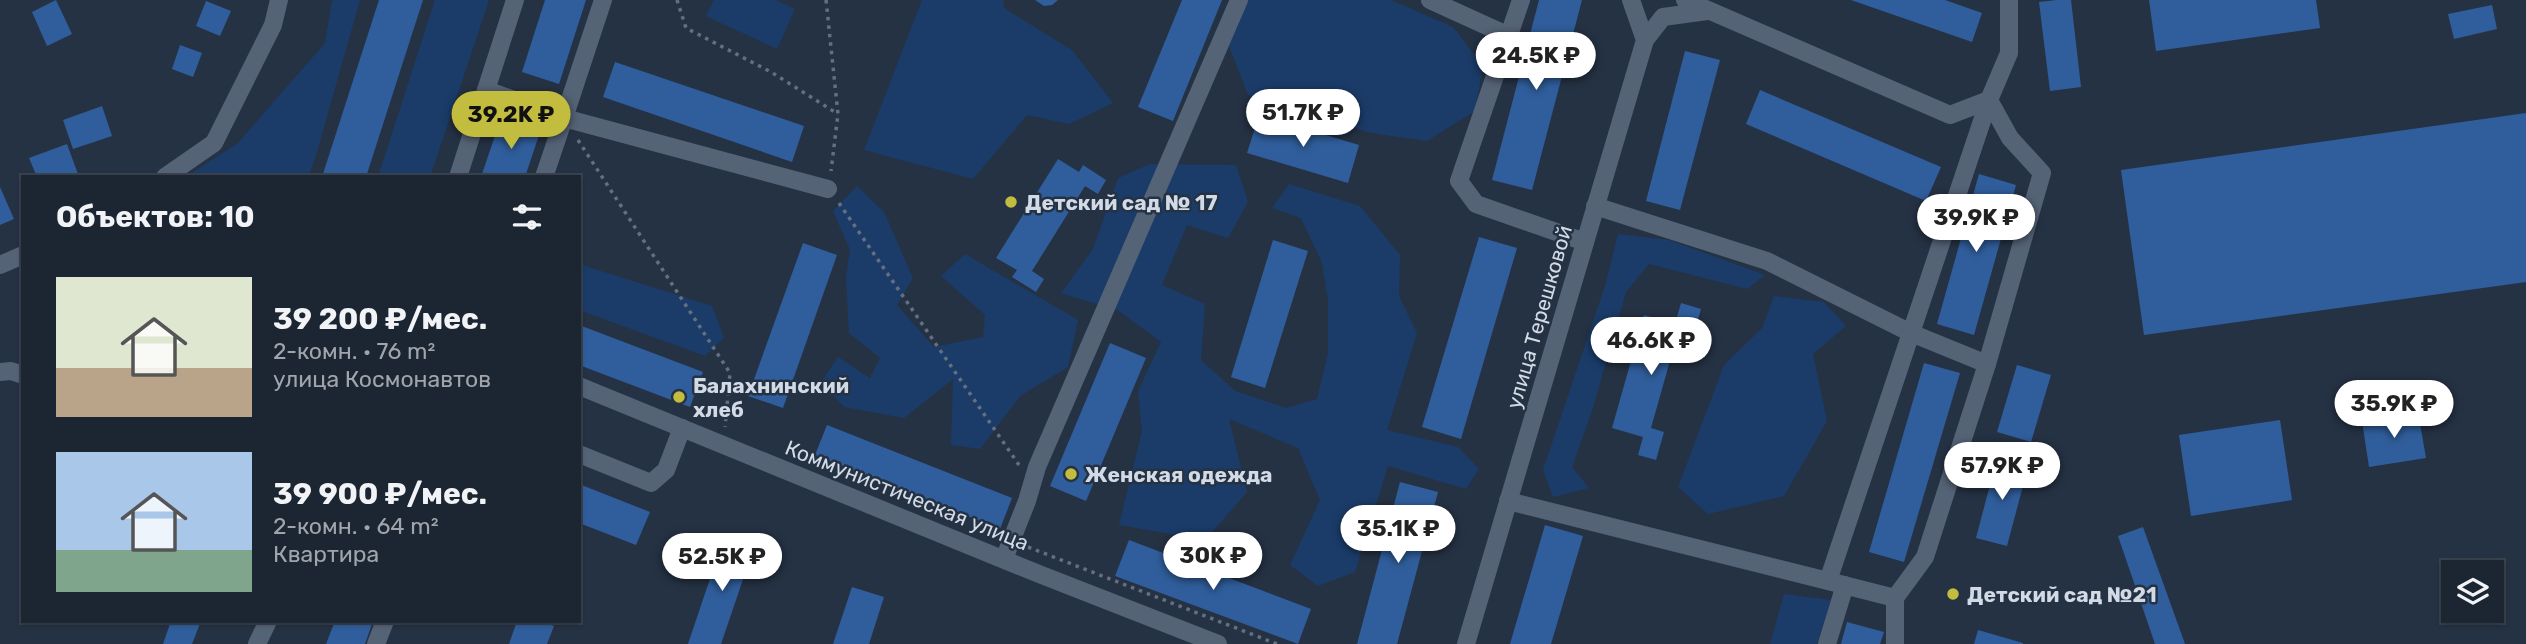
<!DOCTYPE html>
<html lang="ru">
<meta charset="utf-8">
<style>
:root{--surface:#1c2633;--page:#29323f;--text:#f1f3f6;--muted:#a0a5ac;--line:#3a434e;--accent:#c3bd3f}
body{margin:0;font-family:Rubik,sans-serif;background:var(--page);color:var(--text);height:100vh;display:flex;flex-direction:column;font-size:26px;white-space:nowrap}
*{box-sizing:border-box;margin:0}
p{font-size:23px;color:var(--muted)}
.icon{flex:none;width:38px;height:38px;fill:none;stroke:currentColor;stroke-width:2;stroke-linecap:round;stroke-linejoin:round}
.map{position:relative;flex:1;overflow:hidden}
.side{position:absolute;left:21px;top:175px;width:560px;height:448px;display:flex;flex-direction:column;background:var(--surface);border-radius:0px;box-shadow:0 2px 5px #0004,0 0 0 2px var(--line)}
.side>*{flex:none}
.buttons{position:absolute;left:2441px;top:560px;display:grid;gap:14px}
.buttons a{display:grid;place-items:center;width:63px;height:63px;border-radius:0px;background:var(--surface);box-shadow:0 2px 5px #0004,0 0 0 2px var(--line);font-size:35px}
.price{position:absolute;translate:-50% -60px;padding:0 16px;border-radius:24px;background:#fff;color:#222;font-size:23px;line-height:46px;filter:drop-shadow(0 2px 4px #0008)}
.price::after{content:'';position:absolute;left:50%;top:42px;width:21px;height:16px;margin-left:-10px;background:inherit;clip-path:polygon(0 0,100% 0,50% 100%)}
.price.on{background:var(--accent);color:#111}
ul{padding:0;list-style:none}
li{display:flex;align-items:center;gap:21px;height:175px;padding:0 35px}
li span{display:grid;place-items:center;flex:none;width:196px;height:140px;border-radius:0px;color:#555}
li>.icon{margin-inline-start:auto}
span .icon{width:84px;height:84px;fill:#fffc;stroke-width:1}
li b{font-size:30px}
h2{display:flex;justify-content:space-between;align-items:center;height:84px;padding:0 35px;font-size:30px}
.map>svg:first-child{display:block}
.green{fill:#1b3c69}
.building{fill:#305e9c}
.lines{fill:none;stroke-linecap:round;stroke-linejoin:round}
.path{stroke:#646f7f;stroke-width:3.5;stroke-dasharray:3.5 5;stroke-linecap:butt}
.minor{stroke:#556377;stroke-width:18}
.poi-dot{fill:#c3bd3f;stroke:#253244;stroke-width:2.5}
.labels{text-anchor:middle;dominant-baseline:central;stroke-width:5;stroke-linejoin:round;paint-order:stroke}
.poi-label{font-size:21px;font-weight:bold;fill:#d2dae6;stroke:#253244;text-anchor:start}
.street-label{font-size:21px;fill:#d2dae6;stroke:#253244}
</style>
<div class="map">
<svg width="2526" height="644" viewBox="0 0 2526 644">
<rect width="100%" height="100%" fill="#253244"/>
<g class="green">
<polygon points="332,0 360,0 315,159 308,177 186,177 238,143 325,43"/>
<polygon points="435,0 489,0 430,177 378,177"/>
<polygon points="714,0 776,0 795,9 777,49 706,16"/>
<polygon points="922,0 1003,0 1004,8 1072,50 1113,103 1069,124 1027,115 973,179 864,150"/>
<polygon points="1246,0 1391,0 1453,27 1483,66 1475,111 1427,141 1371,133 1248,95 1227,41"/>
<polygon points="1150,164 1236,165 1248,202 1228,238 1187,225 1162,285 1205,304 1201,360 1235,391 1286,408 1317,399 1328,353 1328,300 1322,263 1301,218 1272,208 1289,184 1360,206 1400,255 1399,296 1417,333 1387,430 1458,447 1479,469 1466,489 1388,466 1355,572 1318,586 1290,565 1320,500 1298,448 1229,419 1247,492 1205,540 1119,525 1142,431 1138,391 1161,342 1119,311 1061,293 1093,249 1118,178"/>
<polygon points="857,186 884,212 913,278 897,305 934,347 983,337 985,315 941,276 965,254 1078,320 1068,367 1020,396 980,449 951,445 953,379 904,418 844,407 821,382 838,357 870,378 880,358 849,333 846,277 850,250 833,211"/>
<polygon points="1618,234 1669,240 1765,275 1747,289 1649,264 1626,292 1593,408 1572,467 1589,488 1553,497 1543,470 1605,286"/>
<polygon points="579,264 712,306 724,338 705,356 579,310"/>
<polygon points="1774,296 1824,302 1846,326 1813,354 1827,421 1784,496 1708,514 1678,487 1724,365 1762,328"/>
<polygon points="1784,594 1831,600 1817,644 1770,644"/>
</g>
<g class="building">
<polygon points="56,0 72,34 47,46 32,12"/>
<polygon points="379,0 423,0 366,177 322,177"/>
<polygon points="545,0 586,0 559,84 522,72"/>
<polygon points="1035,0 1058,0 1052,5 1044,6"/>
<polygon points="1182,0 1222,0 1173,121 1138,107"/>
<polygon points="1539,0 1582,0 1532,190 1492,180"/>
<polygon points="1851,0 1945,0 1982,13 1972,42"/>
<polygon points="2057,0 2071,0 2081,87 2050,91 2039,2"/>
<polygon points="2149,0 2316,0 2320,28 2156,51"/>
<polygon points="206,1 231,11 220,36 196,26"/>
<polygon points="2492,5 2497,29 2454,39 2448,14"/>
<polygon points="180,45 202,53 193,77 172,69"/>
<polygon points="1685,51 1720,60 1680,210 1646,201"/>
<polygon points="615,62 804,126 792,162 603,97"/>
<polygon points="1760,90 1941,167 1926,201 1746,124"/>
<polygon points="102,106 112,136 73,149 63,120"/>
<polygon points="2526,113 2526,282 2144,335 2121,170"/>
<polygon points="1259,115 1359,145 1348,183 1247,153"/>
<polygon points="501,118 540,132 525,177 481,177"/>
<polygon points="67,144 79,177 37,177 29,158"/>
<polygon points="1058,159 1079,172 1083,165 1106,180 1098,194 1085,186 1032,271 1044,279 1036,292 1012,277 1017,270 996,258"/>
<polygon points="1979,174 2016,185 1974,335 1937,324"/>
<polygon points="0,187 14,219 0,225"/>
<polygon points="1479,237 1517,248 1461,439 1422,427"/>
<polygon points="1273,240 1308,251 1265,388 1231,377"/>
<polygon points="803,243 837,255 783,408 748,396"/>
<polygon points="1681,303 1701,309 1692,340 1677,336 1651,428 1664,432 1656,460 1638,455 1643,437 1612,428 1644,315 1675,324"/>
<polygon points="579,325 703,372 690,407 579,365"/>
<polygon points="1110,343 1146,358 1086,501 1050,486"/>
<polygon points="1924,363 1960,373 1904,562 1869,552"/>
<polygon points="2017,365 2051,375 2031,442 1997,432"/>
<polygon points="2418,412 2426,458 2369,467 2362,421"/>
<polygon points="2280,420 2292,500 2191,516 2179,435"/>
<polygon points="827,425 1012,498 1000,529 815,455"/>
<polygon points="1997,458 2028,467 2007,546 1976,538"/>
<polygon points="1400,482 1438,492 1397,644 1357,644"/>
<polygon points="579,484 650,512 636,545 579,523"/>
<polygon points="1545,525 1583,536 1551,644 1510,644"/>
<polygon points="2143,527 2185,644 2155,644 2118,536"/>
<polygon points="724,537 754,547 721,644 688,644"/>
<polygon points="1129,540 1311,609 1298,644 1115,576"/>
<polygon points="852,587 884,597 869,644 833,644"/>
<polygon points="171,621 201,621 192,644 163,644"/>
<polygon points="335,621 373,621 365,644 326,644"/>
<polygon points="517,621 540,621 554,626 547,644 509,644"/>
<polygon points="1847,622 1884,632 1880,644 1841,644"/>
<polygon points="1978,630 2023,643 2023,644 1974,644"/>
</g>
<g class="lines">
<g class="path">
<polyline points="677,0 686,28 771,72 838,114"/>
<polyline points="826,0 838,114 831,171"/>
<polyline points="578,140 730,373 725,427"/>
<polyline points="839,203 1019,465"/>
<polyline points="1028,547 1277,644"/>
</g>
<g class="minor">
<polyline points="1430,0 1509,36"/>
<polyline points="1521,0 1459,181 1476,204 1585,242"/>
<polyline points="1685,0 1950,115 1989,100 2009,53 2009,0"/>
<polyline points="1645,40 1663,17 1707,11"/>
<polyline points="486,90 564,118 603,0"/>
<polyline points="165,177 214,143 273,25 279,0"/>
<polyline points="458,177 515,0"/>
<polyline points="544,177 564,118 828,189"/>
<polyline points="1595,206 1767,261 1911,333 1989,100"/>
<polyline points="0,265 23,255"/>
<polyline points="1987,364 2042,173 2010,138 1989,100"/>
<polyline points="0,372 11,371 23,375"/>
<polyline points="579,386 1039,574 1218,644"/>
<polyline points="579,454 651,483 666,470 682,428"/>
<polyline points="1508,501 1828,581 1911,333 1987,364 1925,557 1895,598 1828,581"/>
<polyline points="1004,559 1027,501 1037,467 1239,0"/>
<polyline points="1895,598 1895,644"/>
<polyline points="257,644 268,621"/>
<polyline points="376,644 385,621"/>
<polyline points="1466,644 1645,40 1631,0"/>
<polyline points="1827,644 1845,585"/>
</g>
</g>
<g class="poi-dot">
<circle cx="1011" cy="202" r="7"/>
<circle cx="679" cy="397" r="7"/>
<circle cx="1071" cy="474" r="7"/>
<circle cx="1953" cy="594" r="7"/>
</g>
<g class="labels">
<g class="poi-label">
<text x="1025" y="202">Детский сад № 17</text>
<text x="693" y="385">Балахнинский<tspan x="693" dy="24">хлеб</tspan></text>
<text x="1085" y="474">Женская одежда</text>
<text x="1967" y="594">Детский сад №21</text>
</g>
<g class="street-label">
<text transform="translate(1539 317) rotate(-74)">улица Терешковой</text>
<text transform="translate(907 495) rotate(22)">Коммунистическая улица</text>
</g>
</g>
</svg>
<div class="buttons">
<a><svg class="icon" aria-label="layers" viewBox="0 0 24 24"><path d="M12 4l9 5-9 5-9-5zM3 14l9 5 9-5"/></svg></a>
</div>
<b class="price" style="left:1536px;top:92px">24.5K ₽</b>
<b class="price" style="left:1303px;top:149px">51.7K ₽</b>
<b class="price on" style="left:511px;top:151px">39.2K ₽</b>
<b class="price" style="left:1976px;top:254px">39.9K ₽</b>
<b class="price" style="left:1651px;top:377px">46.6K ₽</b>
<b class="price" style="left:2394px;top:440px">35.9K ₽</b>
<b class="price" style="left:2002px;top:502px">57.9K ₽</b>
<b class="price" style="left:1398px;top:565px">35.1K ₽</b>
<b class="price" style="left:1213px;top:592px">30K ₽</b>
<b class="price" style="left:722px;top:593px">52.5K ₽</b>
<section class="side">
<h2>Объектов: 10<svg class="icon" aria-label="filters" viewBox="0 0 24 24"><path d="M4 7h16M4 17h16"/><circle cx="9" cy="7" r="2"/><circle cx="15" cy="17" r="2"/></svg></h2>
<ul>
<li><span style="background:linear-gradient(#dfe7d0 65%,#b9a48a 0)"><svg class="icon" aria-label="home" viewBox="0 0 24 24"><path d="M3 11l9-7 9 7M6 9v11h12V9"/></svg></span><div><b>39 200 ₽/мес.</b><p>2-комн. · 76 m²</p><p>улица Космонавтов</p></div></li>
<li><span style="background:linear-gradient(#a9c7e8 70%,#7fa58c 0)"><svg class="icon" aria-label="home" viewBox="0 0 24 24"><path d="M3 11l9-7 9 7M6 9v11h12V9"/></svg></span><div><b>39 900 ₽/мес.</b><p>2-комн. · 64 m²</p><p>Квартира</p></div></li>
</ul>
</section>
</div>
